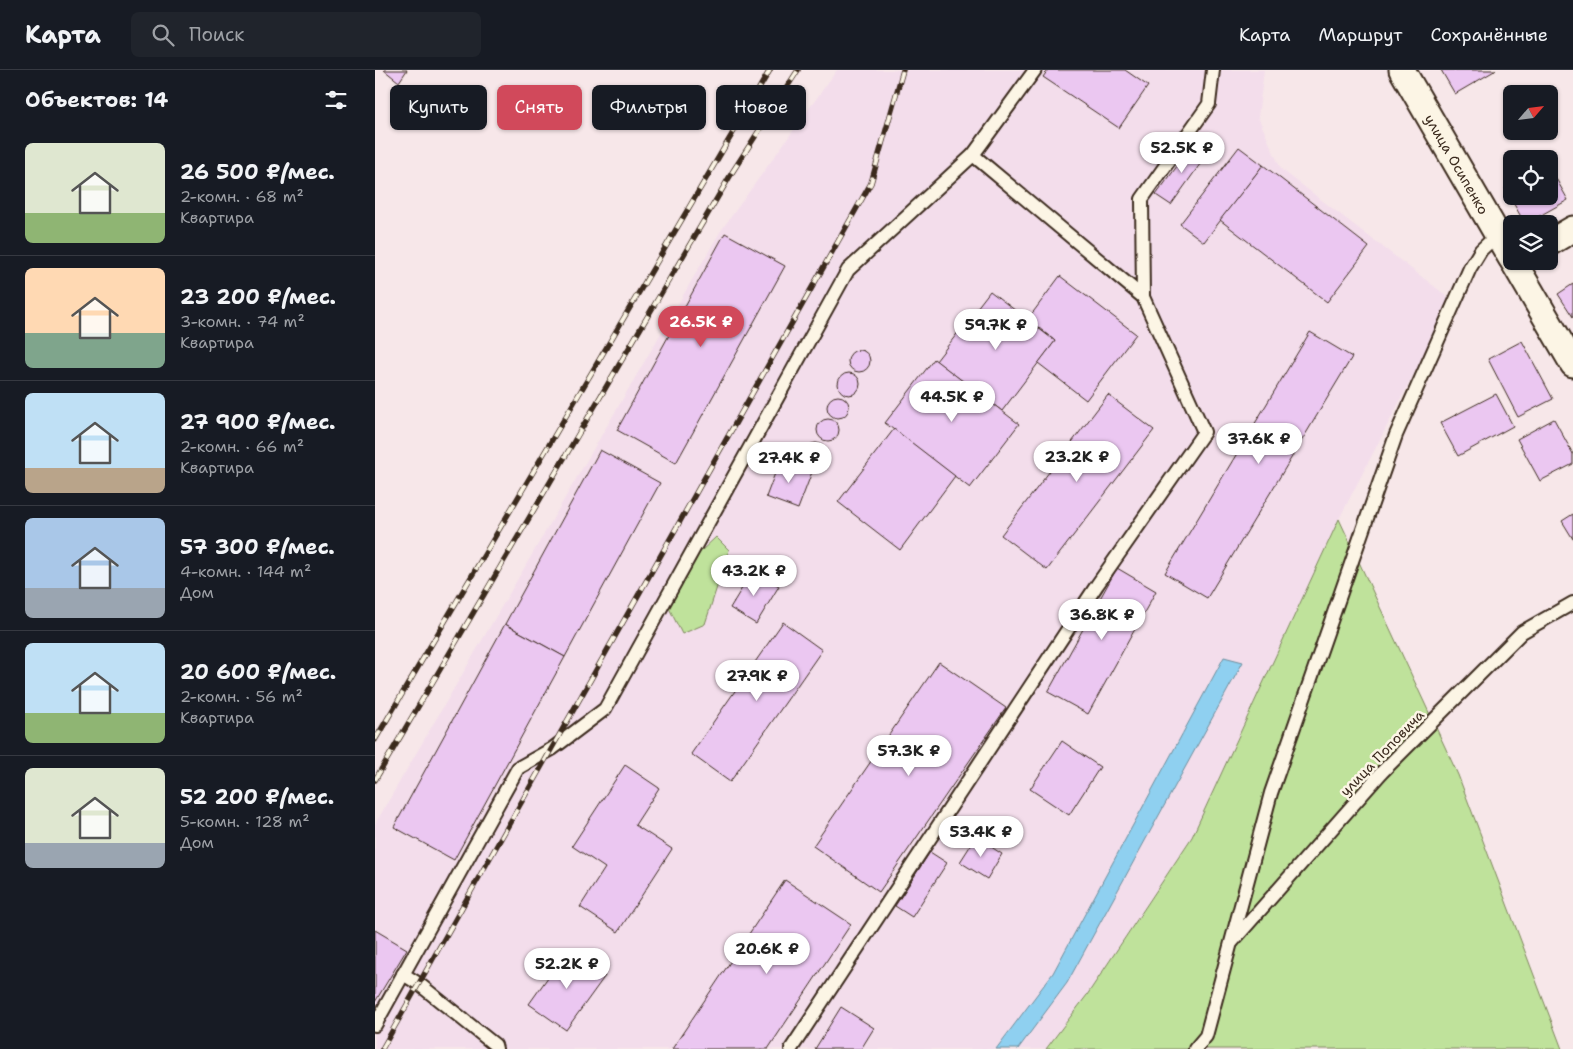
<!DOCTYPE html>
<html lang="ru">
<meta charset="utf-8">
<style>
:root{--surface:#171b24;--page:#20242c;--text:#f1f3f6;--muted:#9ea1a6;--line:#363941;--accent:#d1495b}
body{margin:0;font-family:"Shantell Sans",sans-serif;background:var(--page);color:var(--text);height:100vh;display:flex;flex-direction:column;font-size:19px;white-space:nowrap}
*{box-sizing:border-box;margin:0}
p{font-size:16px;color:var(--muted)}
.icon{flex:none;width:28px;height:28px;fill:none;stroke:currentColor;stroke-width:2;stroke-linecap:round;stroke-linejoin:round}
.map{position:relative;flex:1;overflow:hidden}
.details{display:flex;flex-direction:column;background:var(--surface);width:375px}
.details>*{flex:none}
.top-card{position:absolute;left:15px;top:15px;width:475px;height:45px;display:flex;gap:10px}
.needle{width:32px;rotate:62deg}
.controls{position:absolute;left:1128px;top:15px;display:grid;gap:10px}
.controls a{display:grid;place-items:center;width:55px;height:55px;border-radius:8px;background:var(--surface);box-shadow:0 1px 4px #0004;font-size:25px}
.price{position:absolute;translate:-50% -42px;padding:0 11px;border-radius:18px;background:#fff;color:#222;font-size:16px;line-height:32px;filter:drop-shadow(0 1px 2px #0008)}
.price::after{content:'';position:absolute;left:50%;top:30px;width:15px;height:11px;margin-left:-8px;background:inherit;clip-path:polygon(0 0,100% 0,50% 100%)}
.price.active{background:var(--accent);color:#fff}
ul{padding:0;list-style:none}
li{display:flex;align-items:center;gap:15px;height:125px;padding:0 25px}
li+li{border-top:1px solid var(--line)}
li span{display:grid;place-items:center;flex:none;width:140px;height:100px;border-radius:8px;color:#555}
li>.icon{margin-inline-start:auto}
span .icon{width:60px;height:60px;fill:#fffc;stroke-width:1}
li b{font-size:21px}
h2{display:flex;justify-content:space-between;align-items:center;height:60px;padding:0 25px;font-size:21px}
.chip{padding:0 18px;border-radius:8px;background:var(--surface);box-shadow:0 1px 4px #0004;font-size:18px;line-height:45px}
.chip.active{background:var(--accent);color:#fff}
header{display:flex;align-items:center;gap:30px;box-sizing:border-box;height:70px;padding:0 25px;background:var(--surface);border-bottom:1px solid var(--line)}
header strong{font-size:24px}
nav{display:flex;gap:28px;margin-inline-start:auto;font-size:18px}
.search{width:350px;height:45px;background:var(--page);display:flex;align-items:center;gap:12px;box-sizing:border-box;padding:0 18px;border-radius:8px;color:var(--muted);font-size:19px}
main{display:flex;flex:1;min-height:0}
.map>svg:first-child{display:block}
.built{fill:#f3ddeb}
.green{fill:#bfe29b;stroke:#7d865c}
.water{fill:#8fd0f0;stroke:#6d8e9c}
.building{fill:#ebc7f1;stroke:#3b2a1e}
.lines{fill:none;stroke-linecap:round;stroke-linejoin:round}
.lane-casing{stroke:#3b2a1e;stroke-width:16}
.street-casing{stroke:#3b2a1e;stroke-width:29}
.lane{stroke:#fcf5e5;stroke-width:12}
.street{stroke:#fcf5e5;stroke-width:25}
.rail-casing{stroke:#3b2a1e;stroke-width:5.5}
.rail{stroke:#fcf5e5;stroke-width:4;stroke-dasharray:11;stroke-linecap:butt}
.labels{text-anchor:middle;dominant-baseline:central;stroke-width:5;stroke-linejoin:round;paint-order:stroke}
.street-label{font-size:14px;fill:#3b2a1e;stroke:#fcf5e5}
</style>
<header>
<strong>Карта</strong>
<div class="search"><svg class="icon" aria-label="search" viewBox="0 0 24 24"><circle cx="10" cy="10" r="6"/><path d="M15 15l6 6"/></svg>Поиск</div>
<nav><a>Карта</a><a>Маршрут</a><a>Сохранённые</a></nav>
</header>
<main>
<section class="details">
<h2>Объектов: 14<svg class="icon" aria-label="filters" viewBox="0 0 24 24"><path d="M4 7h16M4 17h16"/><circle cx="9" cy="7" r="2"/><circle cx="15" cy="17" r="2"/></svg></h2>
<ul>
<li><span style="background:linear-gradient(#dfe7d0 70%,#8fb573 0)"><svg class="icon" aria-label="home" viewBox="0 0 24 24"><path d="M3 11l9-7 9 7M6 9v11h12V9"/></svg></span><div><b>26 500 ₽/мес.</b><p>2-комн. · 68 m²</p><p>Квартира</p></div></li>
<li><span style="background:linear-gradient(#ffd9b3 65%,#7fa58c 0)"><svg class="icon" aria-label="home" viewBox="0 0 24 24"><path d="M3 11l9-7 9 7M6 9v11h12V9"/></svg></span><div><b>23 200 ₽/мес.</b><p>3-комн. · 74 m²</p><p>Квартира</p></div></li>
<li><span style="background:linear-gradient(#bfe0f5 75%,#b9a48a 0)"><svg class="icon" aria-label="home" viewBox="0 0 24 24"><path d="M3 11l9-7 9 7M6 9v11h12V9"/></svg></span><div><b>27 900 ₽/мес.</b><p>2-комн. · 66 m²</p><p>Квартира</p></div></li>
<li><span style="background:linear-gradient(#a9c7e8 70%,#9aa5b1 0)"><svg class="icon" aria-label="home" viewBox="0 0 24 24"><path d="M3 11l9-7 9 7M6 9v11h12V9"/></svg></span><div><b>57 300 ₽/мес.</b><p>4-комн. · 144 m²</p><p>Дом</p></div></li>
<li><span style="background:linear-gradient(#bfe0f5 70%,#8fb573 0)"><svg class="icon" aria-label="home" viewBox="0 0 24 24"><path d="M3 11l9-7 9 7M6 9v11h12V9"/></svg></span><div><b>20 600 ₽/мес.</b><p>2-комн. · 56 m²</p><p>Квартира</p></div></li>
<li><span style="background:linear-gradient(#dfe7d0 75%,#9aa5b1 0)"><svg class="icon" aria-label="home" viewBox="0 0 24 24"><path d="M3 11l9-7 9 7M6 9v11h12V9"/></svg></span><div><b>52 200 ₽/мес.</b><p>5-комн. · 128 m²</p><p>Дом</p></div></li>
</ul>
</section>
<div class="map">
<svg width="1198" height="979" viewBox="0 0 1198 979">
<rect width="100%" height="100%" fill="#f7e7e9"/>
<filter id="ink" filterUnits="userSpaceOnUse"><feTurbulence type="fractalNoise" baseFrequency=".02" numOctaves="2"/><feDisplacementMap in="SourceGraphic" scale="10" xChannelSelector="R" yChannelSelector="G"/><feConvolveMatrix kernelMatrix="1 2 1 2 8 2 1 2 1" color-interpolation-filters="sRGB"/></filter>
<g filter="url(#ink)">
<polygon class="built" points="462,0 889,0 883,47 906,99 1077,230 964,449 817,767 712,925 671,979 0,979 0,754 345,162"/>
<g class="green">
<polygon points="964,449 1083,705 1187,979 671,979 712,925 817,767"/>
<polygon points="341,467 354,480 330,554 307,564 294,538 325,482"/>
</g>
<polygon class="water" points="849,587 868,592 692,913 643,979 621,979 678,903"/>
<g class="building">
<polygon points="9,0 32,0 24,12"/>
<polygon points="673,0 750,0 773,16 744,58 668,7"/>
<polygon points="1066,0 1121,0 1080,24"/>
<polygon points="819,73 833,83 796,135 781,125"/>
<polygon points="864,77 888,95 829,172 805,154"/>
<polygon points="888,95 994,177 952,232 845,150"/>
<polygon points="1174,96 1193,130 1150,154 1130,118 1136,115 1136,126 1174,126"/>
<polygon points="350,163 410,196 301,393 242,360"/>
<polygon points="685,206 761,264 711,330 663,293 680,271 653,249"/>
<polygon points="1198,214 1198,247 1183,224"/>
<polygon points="615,221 680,271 627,341 561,291"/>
<polygon points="935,262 977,287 832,528 790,503"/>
<polygon points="1147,271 1178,329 1143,347 1113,289"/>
<circle cx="484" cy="291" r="11"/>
<polygon points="559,289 644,354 595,418 510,353"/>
<circle cx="474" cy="314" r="11"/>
<polygon points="1121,324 1138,356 1083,386 1065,353"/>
<polygon points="733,325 779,360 672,500 626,465"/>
<circle cx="463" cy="337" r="11"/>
<circle cx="453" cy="360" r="11"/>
<polygon points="1179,349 1198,384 1198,394 1165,411 1142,369"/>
<polygon points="519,359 580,406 525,480 463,432"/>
<circle cx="441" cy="384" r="11"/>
<polygon points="225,380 285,413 190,587 130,554"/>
<polygon points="405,390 437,402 423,439 391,427"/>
<polygon points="1198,444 1198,469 1187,451"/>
<polygon points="742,498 781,521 713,644 673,622"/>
<polygon points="378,500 404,516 381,554 355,538"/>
<polygon points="408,552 447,580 355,712 316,684"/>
<polygon points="130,554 190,587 79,790 19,757"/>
<polygon points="564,592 631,638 504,822 438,776"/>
<polygon points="687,671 725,697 694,745 655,719"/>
<polygon points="250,695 284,718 260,755 297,779 243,862 205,837 230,798 197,776"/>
<polygon points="601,767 627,784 612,809 585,792"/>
<polygon points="555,782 572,793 537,847 520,836"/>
<polygon points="410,810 476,854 393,979 297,979"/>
<polygon points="0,860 32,879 0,932"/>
<polygon points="193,879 230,906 191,960 154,934"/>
<polygon points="466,937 499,958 486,979 440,979"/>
</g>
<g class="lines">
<defs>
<g id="lane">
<polyline points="768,227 767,129 834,34 838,0"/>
<polyline points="857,872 1007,702 1147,562 1198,533"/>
<polyline points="28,904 44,914 120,975 121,979"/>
<polyline points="0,955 143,698 177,679 230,639 473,200 598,85 660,0"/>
<polyline points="416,979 722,515 829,362 768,227 598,85"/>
<polyline points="820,979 831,966 896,723 1021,365 1095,198 1106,180 1122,165"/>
</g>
<g id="street">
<path id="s1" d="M 1027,0 L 1136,188"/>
<polyline points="1174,173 1198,159"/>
<polyline points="1138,191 1198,294"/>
</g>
</defs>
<use href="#lane" class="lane-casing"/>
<use href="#street" class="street-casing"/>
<use href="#lane" class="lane"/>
<use href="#street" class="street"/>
<defs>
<g id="rail">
<polyline points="0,670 395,0"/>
<polyline points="0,710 358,101 423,0"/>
<polyline points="7,979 496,113 528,0"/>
</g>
</defs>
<use href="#rail" class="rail-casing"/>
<use href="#rail" class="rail"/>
</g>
</g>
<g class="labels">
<g class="street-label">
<text stroke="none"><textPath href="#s1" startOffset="109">улица Осипенко</textPath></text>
<text transform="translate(1007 683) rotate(-46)">улица Поповича</text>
</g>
</g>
</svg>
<div class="controls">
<a><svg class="needle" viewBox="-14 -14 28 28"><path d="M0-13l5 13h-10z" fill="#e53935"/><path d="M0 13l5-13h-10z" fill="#9ea1a6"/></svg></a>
<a><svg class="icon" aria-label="locate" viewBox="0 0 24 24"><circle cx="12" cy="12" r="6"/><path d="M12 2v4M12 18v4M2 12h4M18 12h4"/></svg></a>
<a><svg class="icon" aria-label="layers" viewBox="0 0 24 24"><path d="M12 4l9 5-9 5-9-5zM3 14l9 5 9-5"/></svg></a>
</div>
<b class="price" style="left:807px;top:104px">52.5K ₽</b>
<b class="price active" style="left:326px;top:278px">26.5K ₽</b>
<b class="price" style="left:621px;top:281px">59.7K ₽</b>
<b class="price" style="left:577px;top:353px">44.5K ₽</b>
<b class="price" style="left:884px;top:395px">37.6K ₽</b>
<b class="price" style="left:702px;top:413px">23.2K ₽</b>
<b class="price" style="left:414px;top:414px">27.4K ₽</b>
<b class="price" style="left:379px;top:527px">43.2K ₽</b>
<b class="price" style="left:727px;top:571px">36.8K ₽</b>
<b class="price" style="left:382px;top:632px">27.9K ₽</b>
<b class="price" style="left:534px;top:707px">57.3K ₽</b>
<b class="price" style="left:606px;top:788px">53.4K ₽</b>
<b class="price" style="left:392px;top:905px">20.6K ₽</b>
<b class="price" style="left:192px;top:920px">52.2K ₽</b>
<div class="top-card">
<a class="chip">Купить</a>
<a class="chip active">Снять</a>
<a class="chip">Фильтры</a>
<a class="chip">Новое</a>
</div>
</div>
</main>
